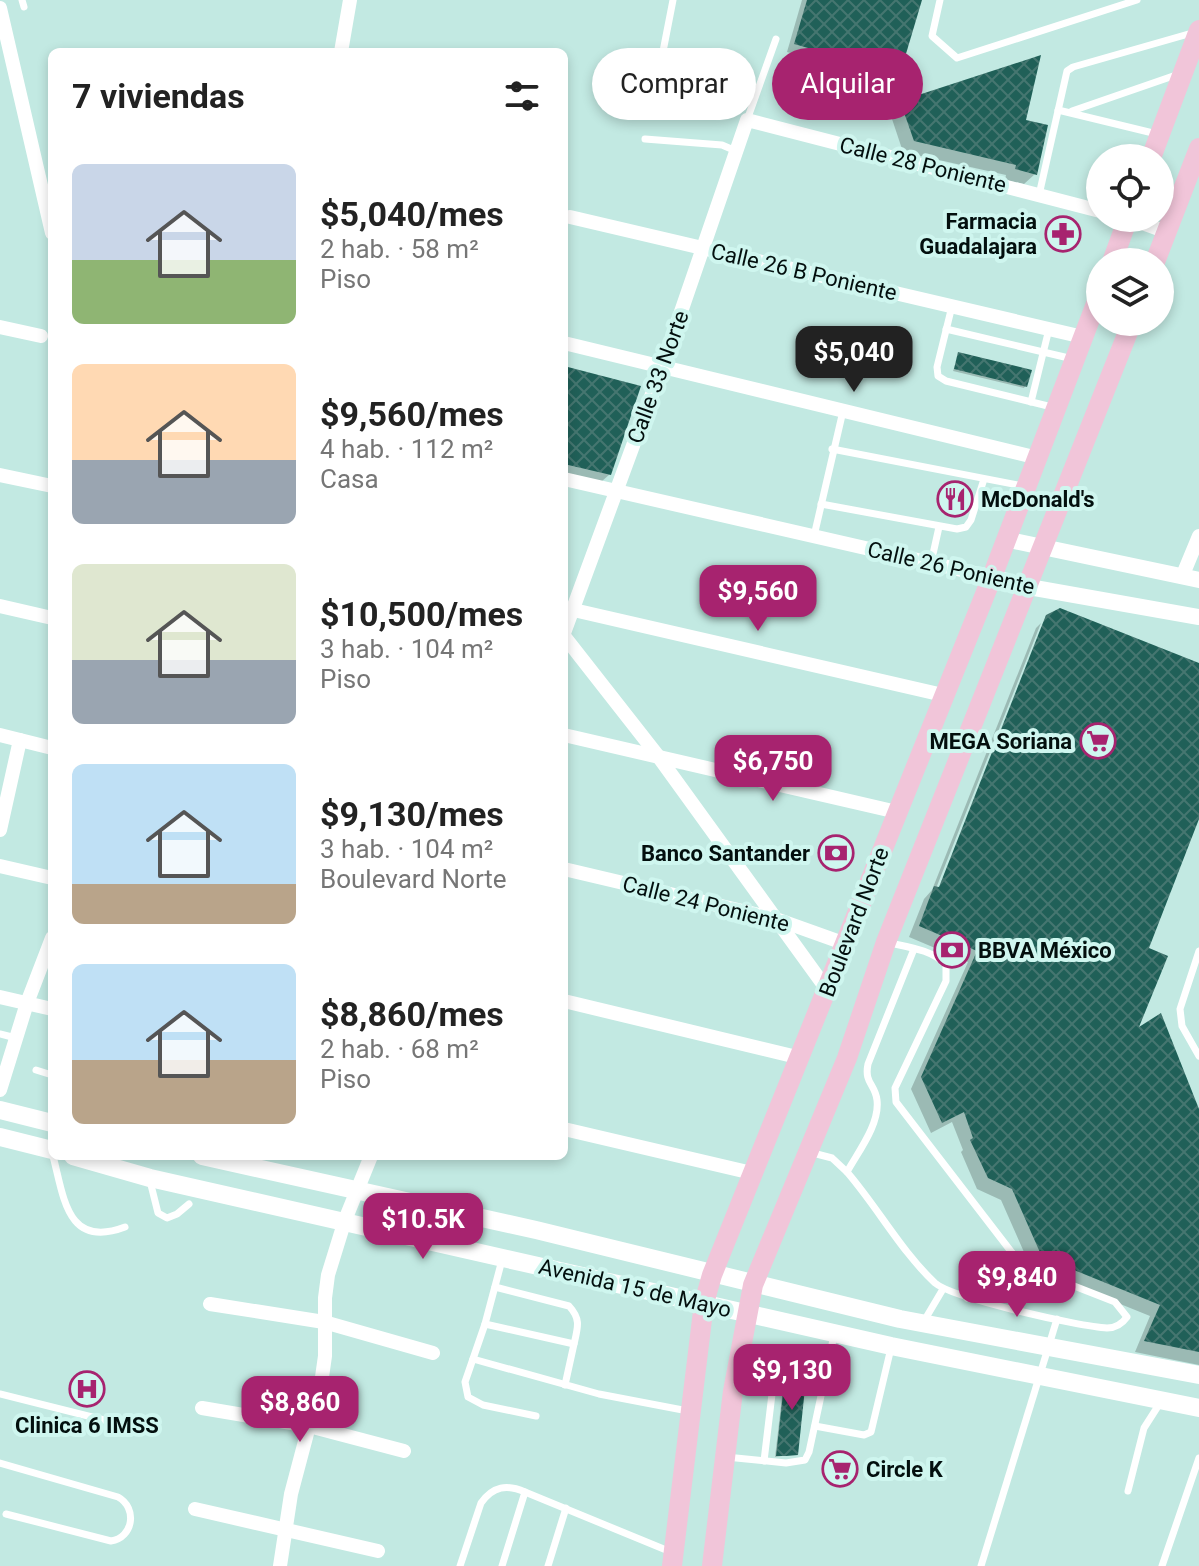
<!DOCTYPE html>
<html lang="es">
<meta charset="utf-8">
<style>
:root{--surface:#fff;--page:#f2f2f2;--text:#222;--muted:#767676;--accent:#a7236f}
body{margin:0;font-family:Roboto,sans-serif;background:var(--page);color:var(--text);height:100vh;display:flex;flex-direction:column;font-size:30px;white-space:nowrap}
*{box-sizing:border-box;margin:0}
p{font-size:26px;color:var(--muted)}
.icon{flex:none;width:44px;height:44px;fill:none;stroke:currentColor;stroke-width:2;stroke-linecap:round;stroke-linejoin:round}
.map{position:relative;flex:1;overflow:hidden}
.sheet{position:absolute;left:48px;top:48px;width:520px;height:1112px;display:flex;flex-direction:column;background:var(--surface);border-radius:12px;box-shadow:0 4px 12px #0003}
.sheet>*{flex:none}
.guide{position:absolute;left:592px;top:48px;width:486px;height:72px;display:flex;gap:16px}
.buttons{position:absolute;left:1086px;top:144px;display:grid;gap:16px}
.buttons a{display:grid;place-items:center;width:88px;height:88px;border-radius:50%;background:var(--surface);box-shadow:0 4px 12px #0003;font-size:40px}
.price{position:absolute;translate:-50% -68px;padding:0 18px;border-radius:16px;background:var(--accent);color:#fff;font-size:26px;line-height:52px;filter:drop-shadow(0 2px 4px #0008)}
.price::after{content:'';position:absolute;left:50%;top:48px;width:24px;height:18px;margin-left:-12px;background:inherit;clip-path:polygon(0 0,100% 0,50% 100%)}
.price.active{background:#222;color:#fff}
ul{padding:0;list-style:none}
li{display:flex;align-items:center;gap:24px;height:200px;padding:0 24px}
li span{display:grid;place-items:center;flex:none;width:224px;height:160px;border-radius:12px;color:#555}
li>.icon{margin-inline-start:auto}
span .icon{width:96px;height:96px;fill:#fffc;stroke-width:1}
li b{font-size:34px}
h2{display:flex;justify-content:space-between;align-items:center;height:96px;padding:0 24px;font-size:34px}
.tag{padding:0 28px;border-radius:36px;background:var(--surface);box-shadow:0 4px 12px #0003;font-size:28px;line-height:72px}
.tag.active{background:var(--accent);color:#fff}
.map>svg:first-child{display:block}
.shadow{fill:#0003}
.building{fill:url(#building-cross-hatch)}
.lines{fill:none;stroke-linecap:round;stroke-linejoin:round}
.service{stroke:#fff;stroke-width:7}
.minor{stroke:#fff;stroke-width:14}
.tertiary{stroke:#fff;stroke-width:16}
.secondary{stroke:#fff;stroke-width:18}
.primary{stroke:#f1c5d9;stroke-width:20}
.labels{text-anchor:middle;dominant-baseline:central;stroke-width:8;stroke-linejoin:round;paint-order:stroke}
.street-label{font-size:22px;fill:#030f0e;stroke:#cff6ef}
.poi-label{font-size:22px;font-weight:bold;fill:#030f0e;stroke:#cff6ef;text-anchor:end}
</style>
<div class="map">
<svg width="1199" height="1566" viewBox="0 0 1199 1566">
<defs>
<pattern id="building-cross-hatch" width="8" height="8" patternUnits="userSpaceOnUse" patternTransform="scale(2)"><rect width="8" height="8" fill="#206058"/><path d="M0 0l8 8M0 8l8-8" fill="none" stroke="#457670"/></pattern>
</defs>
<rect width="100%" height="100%" fill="#c2e9e2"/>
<g class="shadow">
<polygon points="802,0 920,0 899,73 890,82 787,52"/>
<polygon points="901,103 1024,121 1035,174 1024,184 1005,180 1006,175 903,152 890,113"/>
<polygon points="959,354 1025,386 1024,388 953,371"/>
<polygon points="564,368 610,474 601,482 564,474"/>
<polygon points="1048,616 1199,666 1199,814 1146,949 1135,1032 1199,1114 1199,1365 1135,1352 1150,1316 1031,1268 1001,1200 977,1189 961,1152 963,1150 952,1122 931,1133 911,1089 968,962 909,937 924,899 932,890 1036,628 1041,623 933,896 937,897 1046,620 1044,620"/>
<polygon points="787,1369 796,1454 775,1457 785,1371"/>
</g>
<g class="building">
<polygon points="807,0 922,0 900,74 794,44"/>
<polygon points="1041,55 1026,120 1048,125 1037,175 1015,169 1016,165 914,141 900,101"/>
<polygon points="958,352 1032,370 1027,387 954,369"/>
<polygon points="564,366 641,386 611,475 564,464"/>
<polygon points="1060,608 1199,663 1199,819 1149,948 1168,956 1139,1027 1161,1013 1199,1109 1199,1352 1144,1341 1160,1305 1042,1257 1012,1189 988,1178 970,1140 973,1138 964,1112 942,1123 921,1077 977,951 919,926 934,886 939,887 1046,615"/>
<polygon points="786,1367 807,1369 798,1455 786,1456 776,1456"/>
</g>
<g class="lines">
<g class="service">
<polyline points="22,0 24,7"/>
<polyline points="940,0 932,36 957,58 1137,0"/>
<polyline points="659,72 673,0"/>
<polyline points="1058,110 1157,134"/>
<polyline points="1072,111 1179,74"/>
<polyline points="747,120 776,39"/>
<polyline points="645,139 722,145 736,151"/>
<polyline points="1039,195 1067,71 1073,67 1192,33"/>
<polyline points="952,306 937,367 938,376 946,381 1056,408"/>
<polyline points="946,329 1073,359"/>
<polyline points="1031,402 1049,329"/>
<polyline points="832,449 1023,486"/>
<polyline points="821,504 957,529 966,527 971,520 984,479"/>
<polyline points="814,536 843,411"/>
<polyline points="931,563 939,527"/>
<path d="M 890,943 C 908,947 933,950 946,965 L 946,981 L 895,1088 L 896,1102 L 1013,1254 L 1046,1275 L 1115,1302 L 1127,1317 C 1122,1324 1115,1328 1107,1328 C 1081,1327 952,1298 935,1283 C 901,1251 878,1208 847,1172 C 858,1152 880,1124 877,1100 C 875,1084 864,1083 868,1064 L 914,949"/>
<polyline points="1199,951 1180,1009 1182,1026 1199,1056"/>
<polyline points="0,1034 16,1038"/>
<polyline points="36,1070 52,1075"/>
<polyline points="809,1152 832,1158 847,1172"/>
<path d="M 53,1156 C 64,1198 67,1249 125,1227"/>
<polyline points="150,1181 158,1213 167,1218 177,1214 189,1204"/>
<path d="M 495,1287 L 569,1306 C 581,1319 578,1327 574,1344"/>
<polyline points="967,1298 1013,1254"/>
<polyline points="924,1321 943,1289"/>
<polyline points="485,1324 502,1260"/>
<polyline points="473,1359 599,1394 688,1411"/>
<polyline points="0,1394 108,1421"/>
<polyline points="536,1416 483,1405 468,1397 465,1382 485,1324 574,1344 565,1385"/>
<polyline points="815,1426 864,1435 871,1432 891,1348"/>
<polyline points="726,1457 786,1463 805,1460 809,1452 834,1335"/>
<polyline points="764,1461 775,1369 780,1357 790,1354 828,1362"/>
<path d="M 0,1463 L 118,1497 C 138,1508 133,1538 111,1541 L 6,1514"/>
<polyline points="1128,1491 1144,1428 1160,1403"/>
<polyline points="525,1492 671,1552"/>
<path d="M 460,1566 L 481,1503 C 493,1486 507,1484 525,1492 L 502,1566"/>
<polyline points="548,1566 566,1508"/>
<polyline points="981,1566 1057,1319"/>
<polyline points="1162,1566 1199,1458"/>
</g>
<g class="minor">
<polyline points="0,8 52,233"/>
<polyline points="341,52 350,0"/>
<polyline points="570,217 1083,337"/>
<polyline points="1128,218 1167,232"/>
<polyline points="0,327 41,336"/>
<polyline points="564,343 1038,458"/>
<polyline points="0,475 52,486"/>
<polyline points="564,479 992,577"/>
<polyline points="1182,577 1199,536"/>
<polyline points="0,606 52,618"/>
<polyline points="565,608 943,695"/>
<polyline points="564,633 662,367 747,120 1100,211"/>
<polyline points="564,636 658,756 828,991"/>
<polyline points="0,735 52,748"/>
<polyline points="564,735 897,812"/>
<polyline points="0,830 20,740"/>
<polyline points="0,866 52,878"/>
<polyline points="564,869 776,919 846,944"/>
<polyline points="0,997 52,1009"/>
<polyline points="564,1001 801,1058"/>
<polyline points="0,1090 27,1003 52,938"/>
<polyline points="564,1129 752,1173"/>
<polyline points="210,1304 324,1322 433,1353"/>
<polyline points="202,1408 309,1426 404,1451"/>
<polyline points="195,1509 378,1551"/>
<polyline points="280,1566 291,1494 322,1377 325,1356 325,1298 328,1275 345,1220 371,1156"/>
</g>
<g class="tertiary">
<polyline points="1005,539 1199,580"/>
<polyline points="992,577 1029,587 1199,617"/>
</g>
<g class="secondary">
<polyline points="0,1110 52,1123"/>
<polyline points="0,1137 52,1150"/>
<polyline points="73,1156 150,1178 891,1346 1199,1408"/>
<polyline points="202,1156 536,1230 900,1319 1199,1375"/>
</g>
<g class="primary">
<polyline points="1151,158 1199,30"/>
<polyline points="1112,262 1128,218"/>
<polyline points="1155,262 1199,148"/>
<polyline points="672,1566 704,1303 712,1275 992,577 1100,293"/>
<polyline points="712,1566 733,1391 753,1285 847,1058 886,942 1132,322"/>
</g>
</g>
<defs>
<symbol id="pharmacy-ring" viewBox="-11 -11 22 22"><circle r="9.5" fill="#cff6ef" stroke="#a7236f" stroke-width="1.5"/><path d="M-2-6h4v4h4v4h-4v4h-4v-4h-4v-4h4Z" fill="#a7236f"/></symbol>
<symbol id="restaurant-ring" viewBox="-11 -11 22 22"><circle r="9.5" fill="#cff6ef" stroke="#a7236f" stroke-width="1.5"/><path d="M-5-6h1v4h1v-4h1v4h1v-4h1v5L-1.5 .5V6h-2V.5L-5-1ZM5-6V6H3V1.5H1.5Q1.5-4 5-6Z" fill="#a7236f"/></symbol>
<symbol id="supermarket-ring" viewBox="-11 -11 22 22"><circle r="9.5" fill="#cff6ef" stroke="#a7236f" stroke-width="1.5"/><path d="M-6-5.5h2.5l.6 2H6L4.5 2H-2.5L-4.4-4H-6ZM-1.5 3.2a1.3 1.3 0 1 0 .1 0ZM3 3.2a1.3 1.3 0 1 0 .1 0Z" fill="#a7236f"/></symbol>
<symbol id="bank-ring" viewBox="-11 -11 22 22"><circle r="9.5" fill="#cff6ef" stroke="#a7236f" stroke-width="1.5"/><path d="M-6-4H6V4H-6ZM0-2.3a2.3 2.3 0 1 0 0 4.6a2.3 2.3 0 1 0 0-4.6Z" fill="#a7236f"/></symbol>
<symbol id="hospital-ring" viewBox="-11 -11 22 22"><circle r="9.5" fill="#cff6ef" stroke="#a7236f" stroke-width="1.5"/><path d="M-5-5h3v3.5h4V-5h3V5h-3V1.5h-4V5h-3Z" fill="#a7236f"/></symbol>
</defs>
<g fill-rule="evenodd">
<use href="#pharmacy-ring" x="1043" y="214" width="40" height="40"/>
<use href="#restaurant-ring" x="935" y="479" width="40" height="40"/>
<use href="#supermarket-ring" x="1078" y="721" width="40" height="40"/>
<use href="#bank-ring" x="816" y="833" width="40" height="40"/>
<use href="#bank-ring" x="932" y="930" width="40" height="40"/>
<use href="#hospital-ring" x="67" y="1369" width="40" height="40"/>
<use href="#supermarket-ring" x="820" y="1449" width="40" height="40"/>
</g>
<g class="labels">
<g class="street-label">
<text transform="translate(923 165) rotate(14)">Calle 28 Poniente</text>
<text transform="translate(804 272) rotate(13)">Calle 26 B Poniente</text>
<text transform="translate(658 377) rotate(-70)">Calle 33 Norte</text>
<text transform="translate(951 568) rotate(13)">Calle 26 Poniente</text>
<text transform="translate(706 904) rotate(14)">Calle 24 Poniente</text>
<text transform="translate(854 922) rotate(-69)">Boulevard Norte</text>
<text transform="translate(635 1288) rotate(13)">Avenida 15 de Mayo</text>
</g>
<g class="poi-label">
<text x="1037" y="221">Farmacia<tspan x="1037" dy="25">Guadalajara</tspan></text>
<text x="981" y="499" text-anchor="start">McDonald's</text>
<text x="1072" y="741">MEGA Soriana</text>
<text x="810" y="853">Banco Santander</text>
<text x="978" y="950" text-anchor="start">BBVA México</text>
<text x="87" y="1425" text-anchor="middle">Clinica 6 IMSS</text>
<text x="866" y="1469" text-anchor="start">Circle K</text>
</g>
</g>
</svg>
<div class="buttons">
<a><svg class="icon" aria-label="locate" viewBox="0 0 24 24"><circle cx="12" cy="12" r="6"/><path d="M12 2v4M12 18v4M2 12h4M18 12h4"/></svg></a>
<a><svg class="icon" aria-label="layers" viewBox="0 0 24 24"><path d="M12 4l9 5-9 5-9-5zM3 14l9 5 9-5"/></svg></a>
</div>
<b class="price active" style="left:854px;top:394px">$5,040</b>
<b class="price" style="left:758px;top:633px">$9,560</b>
<b class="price" style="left:773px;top:803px">$6,750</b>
<b class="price" style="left:423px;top:1261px">$10.5K</b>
<b class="price" style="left:1017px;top:1319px">$9,840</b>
<b class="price" style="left:792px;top:1412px">$9,130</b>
<b class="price" style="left:300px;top:1444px">$8,860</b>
<div class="guide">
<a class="tag">Comprar</a>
<a class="tag active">Alquilar</a>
</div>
<section class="sheet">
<h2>7 viviendas<svg class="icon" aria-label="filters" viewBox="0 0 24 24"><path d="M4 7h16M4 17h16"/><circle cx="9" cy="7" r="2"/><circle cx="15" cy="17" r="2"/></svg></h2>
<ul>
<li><span style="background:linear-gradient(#c9d6e8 60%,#8fb573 0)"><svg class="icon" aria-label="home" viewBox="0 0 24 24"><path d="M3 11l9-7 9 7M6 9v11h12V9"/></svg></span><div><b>$5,040/mes</b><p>2 hab. · 58 m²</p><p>Piso</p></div></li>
<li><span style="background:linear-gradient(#ffd9b3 60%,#9aa5b1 0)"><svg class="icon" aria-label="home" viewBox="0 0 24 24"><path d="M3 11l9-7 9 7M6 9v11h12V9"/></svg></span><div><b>$9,560/mes</b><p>4 hab. · 112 m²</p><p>Casa</p></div></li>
<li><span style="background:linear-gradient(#dfe7d0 60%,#9aa5b1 0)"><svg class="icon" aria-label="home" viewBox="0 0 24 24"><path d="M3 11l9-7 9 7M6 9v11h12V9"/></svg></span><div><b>$10,500/mes</b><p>3 hab. · 104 m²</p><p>Piso</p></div></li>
<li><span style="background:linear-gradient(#bfe0f5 75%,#b9a48a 0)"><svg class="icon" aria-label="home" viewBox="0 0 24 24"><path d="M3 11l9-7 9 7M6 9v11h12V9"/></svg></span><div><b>$9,130/mes</b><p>3 hab. · 104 m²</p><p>Boulevard Norte</p></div></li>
<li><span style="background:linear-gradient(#bfe0f5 60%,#b9a48a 0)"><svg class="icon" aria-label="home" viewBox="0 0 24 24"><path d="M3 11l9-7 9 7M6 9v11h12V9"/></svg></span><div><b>$8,860/mes</b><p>2 hab. · 68 m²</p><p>Piso</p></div></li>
</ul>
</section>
</div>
